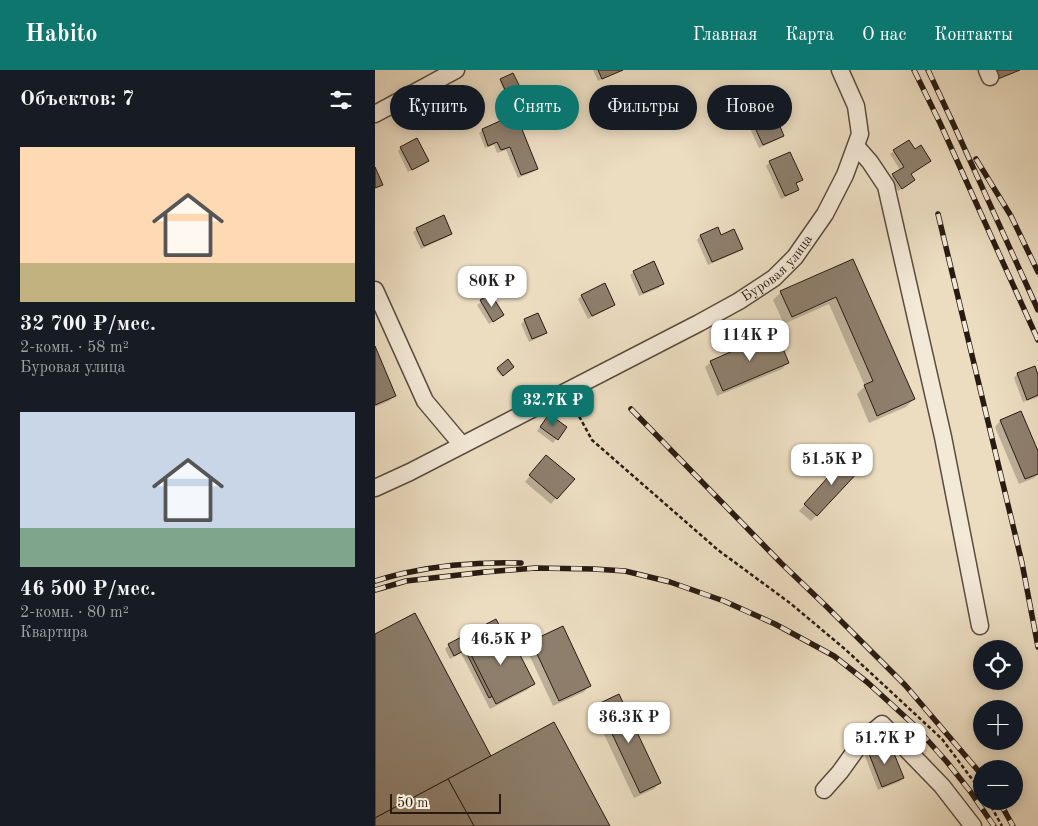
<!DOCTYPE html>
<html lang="ru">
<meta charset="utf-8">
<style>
:root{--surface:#171b24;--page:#242831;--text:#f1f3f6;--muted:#9ea1a6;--accent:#0f766e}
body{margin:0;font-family:"Old Standard TT",serif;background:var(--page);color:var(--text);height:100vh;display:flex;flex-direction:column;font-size:19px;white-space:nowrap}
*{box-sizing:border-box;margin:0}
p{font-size:16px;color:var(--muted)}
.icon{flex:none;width:28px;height:28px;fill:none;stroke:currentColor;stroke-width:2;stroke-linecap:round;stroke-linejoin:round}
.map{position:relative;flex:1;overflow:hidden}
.side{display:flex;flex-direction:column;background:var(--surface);width:375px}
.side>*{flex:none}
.banner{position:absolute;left:15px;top:15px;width:475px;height:45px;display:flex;gap:10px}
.fabs{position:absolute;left:598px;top:570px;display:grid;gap:10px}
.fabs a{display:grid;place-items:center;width:50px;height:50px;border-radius:50%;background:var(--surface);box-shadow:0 2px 12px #0003;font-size:25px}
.scale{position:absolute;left:15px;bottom:12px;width:111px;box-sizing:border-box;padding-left:5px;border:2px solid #281a12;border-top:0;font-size:14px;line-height:18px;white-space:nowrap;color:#281a12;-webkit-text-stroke:4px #f3e9d7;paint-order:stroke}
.price{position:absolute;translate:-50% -42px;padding:0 11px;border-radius:10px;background:#fff;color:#222;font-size:16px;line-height:32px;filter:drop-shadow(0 1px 2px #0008)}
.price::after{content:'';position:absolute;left:50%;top:30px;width:15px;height:11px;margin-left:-8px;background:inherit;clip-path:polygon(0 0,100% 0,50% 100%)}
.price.selected{background:var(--accent);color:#fff}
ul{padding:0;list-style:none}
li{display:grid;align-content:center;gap:10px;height:265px;padding:0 20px}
li span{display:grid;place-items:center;height:155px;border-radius:0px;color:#555}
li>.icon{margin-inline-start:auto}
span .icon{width:90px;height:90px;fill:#fffc;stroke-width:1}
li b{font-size:21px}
h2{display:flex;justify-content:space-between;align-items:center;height:60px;padding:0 20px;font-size:21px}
.pill{padding:0 18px;border-radius:22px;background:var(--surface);box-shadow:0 2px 12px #0003;font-size:18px;line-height:45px}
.pill.selected{background:var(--accent);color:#fff}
header{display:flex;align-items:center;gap:30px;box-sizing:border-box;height:70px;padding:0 25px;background:var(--accent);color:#fff}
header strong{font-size:24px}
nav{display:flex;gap:28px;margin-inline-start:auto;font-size:18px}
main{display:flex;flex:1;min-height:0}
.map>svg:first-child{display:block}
.shadow{fill:#0003}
.building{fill:#8e7f6d;stroke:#281a12}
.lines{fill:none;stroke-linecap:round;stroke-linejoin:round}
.minor-casing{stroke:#594b3e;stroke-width:19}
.path{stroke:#281a12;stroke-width:2.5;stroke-dasharray:4 2.5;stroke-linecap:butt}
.minor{stroke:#f3e9d7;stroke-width:16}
.rail-casing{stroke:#281a12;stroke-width:5.5}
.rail{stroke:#f3e9d7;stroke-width:4;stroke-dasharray:11;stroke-linecap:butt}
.labels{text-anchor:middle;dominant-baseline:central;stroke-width:4.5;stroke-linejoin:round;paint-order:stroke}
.street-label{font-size:14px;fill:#281a12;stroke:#f3e9d7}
</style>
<header>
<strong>Habito</strong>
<nav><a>Главная</a><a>Карта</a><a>О нас</a><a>Контакты</a></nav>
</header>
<main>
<section class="side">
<h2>Объектов: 7<svg class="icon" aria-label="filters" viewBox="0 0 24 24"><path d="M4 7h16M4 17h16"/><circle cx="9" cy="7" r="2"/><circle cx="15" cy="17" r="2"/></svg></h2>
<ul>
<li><span style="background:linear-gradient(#ffd9b3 75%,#c2b280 0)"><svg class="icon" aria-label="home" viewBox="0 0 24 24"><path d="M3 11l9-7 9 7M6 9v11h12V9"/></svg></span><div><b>32 700 ₽/мес.</b><p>2-комн. · 58 m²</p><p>Буровая улица</p></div></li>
<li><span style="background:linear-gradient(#c9d6e8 75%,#7fa58c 0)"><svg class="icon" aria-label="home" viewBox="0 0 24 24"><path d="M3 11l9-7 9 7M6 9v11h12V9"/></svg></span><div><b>46 500 ₽/мес.</b><p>2-комн. · 80 m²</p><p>Квартира</p></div></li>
</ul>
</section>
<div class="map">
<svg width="663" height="756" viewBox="0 0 663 756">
<rect width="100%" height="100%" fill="#ecddc1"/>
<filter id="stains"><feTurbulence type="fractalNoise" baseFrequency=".004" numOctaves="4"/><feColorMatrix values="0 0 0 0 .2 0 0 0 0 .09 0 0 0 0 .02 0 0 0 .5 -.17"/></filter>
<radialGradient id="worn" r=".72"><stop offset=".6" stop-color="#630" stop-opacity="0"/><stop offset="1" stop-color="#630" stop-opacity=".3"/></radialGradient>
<g class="shadow">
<polygon points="218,0 249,0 223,11"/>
<polygon points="126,10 142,18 131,24 125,12"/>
<polygon points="346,34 357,42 349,45 344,35"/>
<polygon points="163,45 184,49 180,53 164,60 159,49"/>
<polygon points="375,46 408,65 404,69 384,78 371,50"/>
<polygon points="137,56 161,98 158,102 143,108 131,80 122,83 119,75 110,78 104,63 107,60"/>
<polygon points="26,78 53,91 49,94 33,102 23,81"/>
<polygon points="519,81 535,104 535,114 523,121 515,108 525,100 515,84"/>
<polygon points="395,92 426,110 420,115 423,120 419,123 406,129 391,96"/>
<polygon points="42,159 76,163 72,167 46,179 38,162"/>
<polygon points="342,159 345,166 366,179 363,182 333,195 322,170 325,166"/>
<polygon points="478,190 539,329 531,337 494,353 482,324 490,316 454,234 409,254 398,230 406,222"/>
<polygon points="259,202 287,214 284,218 264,226 255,205"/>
<polygon points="116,225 124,248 114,254 102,235"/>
<polygon points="207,226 239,235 235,238 213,249 203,229"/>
<polygon points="150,250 170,263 167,266 154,272 146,254"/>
<polygon points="0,279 19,326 14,331 0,337"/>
<polygon points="133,291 138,297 126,306 121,300"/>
<polygon points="336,292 412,293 407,299 342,326 330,297"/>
<polygon points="659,298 663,308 663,327 648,332 639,308 642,304"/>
<polygon points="645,343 663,384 663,404 659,408 644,414 620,357 625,351"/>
<polygon points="171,349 190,357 178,373 162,361"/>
<polygon points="166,392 181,428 176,434 150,412"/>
<polygon points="466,395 441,446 436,451 424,441"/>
<polygon points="121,551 158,614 152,620 115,639 86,583 75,589 70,579 73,576"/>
<polygon points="187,558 214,616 209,622 178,636 151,578 156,572"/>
<polygon points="224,635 284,713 279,719 259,728 218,641"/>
<polygon points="491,677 528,708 524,712 503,720 488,681"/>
</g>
<g class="building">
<polygon points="223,0 248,0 227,9"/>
<polygon points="619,0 645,0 623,9"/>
<polygon points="138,3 145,17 132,24 125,9"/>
<polygon points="355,29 360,41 350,45 345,33"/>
<polygon points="396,35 409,66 388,75 374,45"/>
<polygon points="179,36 185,49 168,57 162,44"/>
<polygon points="134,47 137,55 144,52 163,99 146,105 135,77 126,80 122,72 113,76 107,59"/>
<polygon points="42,68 54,91 37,100 25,77"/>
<polygon points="534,70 540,79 546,75 556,91 536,104 540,110 527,119 517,104 529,97 518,80"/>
<polygon points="415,82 428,110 421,113 424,120 410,126 394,91"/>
<polygon points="0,97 8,115 0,118"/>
<polygon points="69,145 77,164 49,176 41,158"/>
<polygon points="343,157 346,165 359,159 368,179 337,192 325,165"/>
<polygon points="478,189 540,329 502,346 489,315 498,311 461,227 417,247 405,221"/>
<polygon points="279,191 289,214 268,223 258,201"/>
<polygon points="230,213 240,235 217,246 206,225"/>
<polygon points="116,224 129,245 118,252 105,230"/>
<polygon points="163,243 172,263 157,269 149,249"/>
<polygon points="401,262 414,293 348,321 335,291"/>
<polygon points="0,276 21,326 0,335"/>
<polygon points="133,289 139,297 128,306 122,298"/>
<polygon points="660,296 663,305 663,325 652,330 642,303"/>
<polygon points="646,341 663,381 663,404 650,409 625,350"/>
<polygon points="174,344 192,357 183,370 165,357"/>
<polygon points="171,385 200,409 182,429 154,405"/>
<polygon points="471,387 485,400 442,446 429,434"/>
<polygon points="40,543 116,686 0,748 0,564"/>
<polygon points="121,549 151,607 152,607 155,614 137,623 134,618 114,628 90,580 79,586 73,574"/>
<polygon points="188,556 216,616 184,631 156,571"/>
<polygon points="131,558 160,614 121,634 92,577"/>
<polygon points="244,624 286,713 265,723 223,634"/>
<polygon points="179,652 235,756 99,756 73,709"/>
<polygon points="504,671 510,684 518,681 529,708 507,717 491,676"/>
<polygon points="73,709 99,756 0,756 0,748"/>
</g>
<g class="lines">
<defs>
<g id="minor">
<polyline points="612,0 615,7"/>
<polyline points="0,44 81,0"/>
<polyline points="481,76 495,92 511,116 568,367 605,556"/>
<polyline points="0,220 50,331 87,375"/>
<path id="s1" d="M 0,418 L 35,402 L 324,253 L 364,231 L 399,208 L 420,187 L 450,144 L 470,105 L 485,64 L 481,36 L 465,0"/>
<polyline points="449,720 465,702 488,670 507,654 567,716 598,756"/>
</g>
</defs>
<use href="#minor" class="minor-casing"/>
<g class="path">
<polyline points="198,335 217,370 343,480 415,533 471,580 567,669 606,721"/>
<polyline points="613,731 627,756"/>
</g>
<use href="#minor" class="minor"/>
<defs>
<g id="rail">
<polyline points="539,0 565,53 663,270"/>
<polyline points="553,0 577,51 663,240"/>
<polyline points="601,89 636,146 663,202"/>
<polyline points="563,144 647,493 663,577"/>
<polyline points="256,339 406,493 452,537 530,615 606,704"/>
<path d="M 0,511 C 10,508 20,505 30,503 C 66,495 109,492 146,493"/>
<polyline points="0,520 31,511 110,502 160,498 219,499 250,501 295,512 349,531 400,554 459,586 492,612 538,654 572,692 595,721 619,756"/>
<polyline points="624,731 638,756"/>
</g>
</defs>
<use href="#rail" class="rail-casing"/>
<use href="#rail" class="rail"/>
</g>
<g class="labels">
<g class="street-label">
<text stroke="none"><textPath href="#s1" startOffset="460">Буровая улица</textPath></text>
</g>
</g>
<rect width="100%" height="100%" filter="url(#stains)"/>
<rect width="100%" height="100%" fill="url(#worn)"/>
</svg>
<div class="fabs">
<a><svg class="icon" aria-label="locate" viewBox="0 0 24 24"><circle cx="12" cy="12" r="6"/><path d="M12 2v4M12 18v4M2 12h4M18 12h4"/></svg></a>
<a>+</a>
<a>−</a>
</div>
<div class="scale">50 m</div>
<b class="price" style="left:117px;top:238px">80K ₽</b>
<b class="price" style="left:375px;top:292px">114K ₽</b>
<b class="price selected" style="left:178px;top:357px">32.7K ₽</b>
<b class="price" style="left:457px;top:416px">51.5K ₽</b>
<b class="price" style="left:126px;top:596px">46.5K ₽</b>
<b class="price" style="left:254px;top:674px">36.3K ₽</b>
<b class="price" style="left:510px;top:695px">51.7K ₽</b>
<div class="banner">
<a class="pill">Купить</a>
<a class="pill selected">Снять</a>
<a class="pill">Фильтры</a>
<a class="pill">Новое</a>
</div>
</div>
</main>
